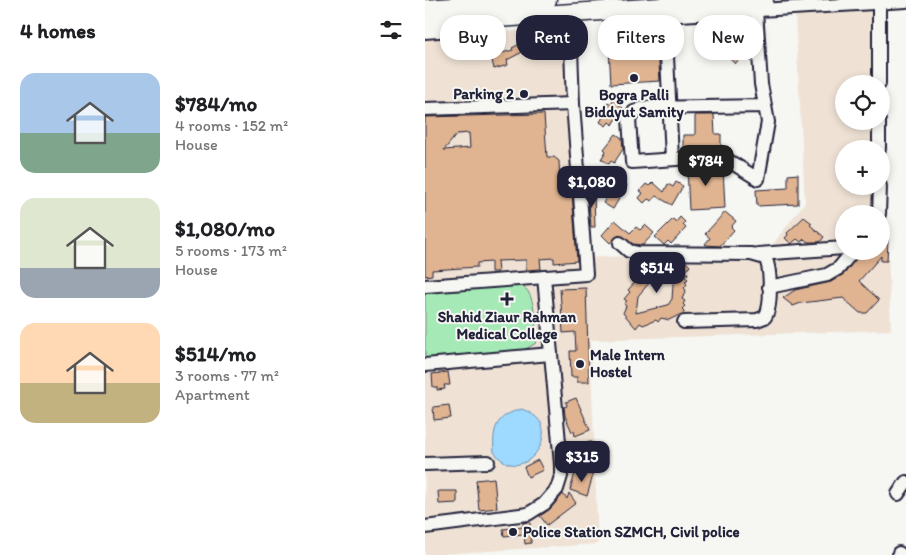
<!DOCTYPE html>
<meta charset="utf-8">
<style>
:root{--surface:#fff;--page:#f6f6f6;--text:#202124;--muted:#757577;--accent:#22223b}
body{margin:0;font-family:Itim,sans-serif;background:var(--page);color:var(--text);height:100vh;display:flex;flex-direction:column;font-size:19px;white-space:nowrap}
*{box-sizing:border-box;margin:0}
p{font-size:16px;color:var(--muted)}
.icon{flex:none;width:28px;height:28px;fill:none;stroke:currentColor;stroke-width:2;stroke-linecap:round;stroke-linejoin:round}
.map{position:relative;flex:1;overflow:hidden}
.drawer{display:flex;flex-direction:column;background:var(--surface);width:425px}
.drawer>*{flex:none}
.banner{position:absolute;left:15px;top:15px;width:390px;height:45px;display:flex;gap:10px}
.buttons{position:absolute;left:410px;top:75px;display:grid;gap:10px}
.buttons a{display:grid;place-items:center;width:55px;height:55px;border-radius:50%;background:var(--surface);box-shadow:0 2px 8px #0003;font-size:25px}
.price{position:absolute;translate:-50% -42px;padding:0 11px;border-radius:10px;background:var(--accent);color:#fff;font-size:16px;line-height:32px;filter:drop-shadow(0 1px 2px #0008)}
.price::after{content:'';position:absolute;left:50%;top:30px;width:15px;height:11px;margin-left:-8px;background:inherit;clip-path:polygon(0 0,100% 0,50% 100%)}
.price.on{background:#222;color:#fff}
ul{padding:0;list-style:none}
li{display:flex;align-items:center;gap:15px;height:125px;padding:0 20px}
li span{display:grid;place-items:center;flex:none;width:140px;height:100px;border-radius:15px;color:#555}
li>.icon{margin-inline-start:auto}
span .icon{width:60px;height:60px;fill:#fffc;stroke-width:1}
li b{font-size:21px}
h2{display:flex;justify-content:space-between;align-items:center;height:60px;padding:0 20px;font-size:21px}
.pill{padding:0 18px;border-radius:20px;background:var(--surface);box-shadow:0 2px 8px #0003;font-size:18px;line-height:45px}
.pill.on{background:var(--accent);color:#fff}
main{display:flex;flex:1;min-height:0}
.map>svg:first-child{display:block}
.built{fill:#efe2d5;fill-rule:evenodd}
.green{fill:#a5eab6;stroke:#648678}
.water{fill:#9ed9ff;stroke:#6c90b1}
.building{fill:#e0b491;stroke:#22223b;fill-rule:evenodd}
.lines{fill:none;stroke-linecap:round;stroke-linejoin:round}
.minor-casing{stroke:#22223b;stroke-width:16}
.highway-casing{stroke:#22223b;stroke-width:21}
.minor{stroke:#f6f6f2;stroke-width:12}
.highway{stroke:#f6f6f2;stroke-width:18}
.poi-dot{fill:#22223b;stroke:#f6f6f2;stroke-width:2}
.labels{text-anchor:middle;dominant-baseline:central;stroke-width:4;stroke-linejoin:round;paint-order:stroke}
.poi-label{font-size:15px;font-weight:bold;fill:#22223b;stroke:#f6f6f2}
</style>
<main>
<section class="drawer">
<h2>4 homes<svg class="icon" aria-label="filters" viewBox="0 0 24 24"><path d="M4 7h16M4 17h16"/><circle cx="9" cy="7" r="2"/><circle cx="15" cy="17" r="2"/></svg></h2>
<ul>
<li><span style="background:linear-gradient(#a9c7e8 60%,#7fa58c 0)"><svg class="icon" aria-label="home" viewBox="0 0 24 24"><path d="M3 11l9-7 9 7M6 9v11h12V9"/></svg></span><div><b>$784/mo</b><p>4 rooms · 152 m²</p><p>House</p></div></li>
<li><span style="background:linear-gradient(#dfe7d0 70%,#9aa5b1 0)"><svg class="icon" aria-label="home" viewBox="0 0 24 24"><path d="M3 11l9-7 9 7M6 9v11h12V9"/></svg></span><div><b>$1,080/mo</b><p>5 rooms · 173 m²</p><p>House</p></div></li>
<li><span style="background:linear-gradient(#ffd9b3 60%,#c2b280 0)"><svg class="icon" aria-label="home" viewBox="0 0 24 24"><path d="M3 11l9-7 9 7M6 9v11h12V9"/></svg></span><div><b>$514/mo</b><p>3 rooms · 77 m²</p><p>Apartment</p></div></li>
</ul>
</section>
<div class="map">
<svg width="481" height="555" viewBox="0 0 481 555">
<rect width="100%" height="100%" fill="#f6f6f2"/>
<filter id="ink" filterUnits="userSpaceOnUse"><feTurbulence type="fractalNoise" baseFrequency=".02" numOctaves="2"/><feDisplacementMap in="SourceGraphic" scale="10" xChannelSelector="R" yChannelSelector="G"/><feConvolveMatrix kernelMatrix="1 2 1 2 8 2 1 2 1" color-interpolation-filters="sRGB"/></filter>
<g filter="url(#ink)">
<path class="built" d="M 454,8 L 466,330 L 165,340 L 173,544 L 0,555 L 0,38 L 152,26 L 162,258 L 345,248 L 380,202 L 370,13 ZM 419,84 L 456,84 L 456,121 L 419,121 ZM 419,149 L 456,149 L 456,186 L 419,186 ZM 419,214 L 456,214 L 456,251 L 419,251 Z"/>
<path class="green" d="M 95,285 C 112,291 110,327 111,343 L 97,351 L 0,361 L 0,292 Z"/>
<path class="water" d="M 97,409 C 104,412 112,416 116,423 C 127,445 94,485 69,452 C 67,427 72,415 97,409 Z"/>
<g class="building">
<polygon points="307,33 324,48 310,64 294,48"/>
<polygon points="99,42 103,49 82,60 83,65 69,69 66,56 88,50 87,48"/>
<polygon points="233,46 235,81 186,84 184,49"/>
<polygon points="189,98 196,102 194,105 198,108 188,125 184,122 181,126 175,122 181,112 178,110 183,102 186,104"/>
<path d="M 119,114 L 122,157 L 129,157 L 134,161 L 135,183 L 147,191 L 152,261 L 129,263 L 129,258 L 115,259 L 116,269 L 101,270 L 101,260 L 72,261 L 73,272 L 66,272 L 66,262 L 52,263 L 52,267 L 7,270 L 7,275 L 0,276 L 0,117 ZM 44,133 L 45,148 L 19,150 L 32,134 Z"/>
<polygon points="270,115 289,115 290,134 296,134 296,148 258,149 258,135 270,135"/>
<polygon points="191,134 197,138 198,149 189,163 186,161 184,164 176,159 181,151 179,149"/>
<polygon points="294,164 298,167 300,208 264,210 262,166"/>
<polygon points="373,174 373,204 332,206 331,190 363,188 363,175"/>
<polygon points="193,179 202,185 188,209 178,203"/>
<polygon points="228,182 239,192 243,184 248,187 251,182 258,186 247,205 231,196 227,201 223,199 219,203 214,198 218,193 215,191 221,184 224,186"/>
<polygon points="163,191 169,191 170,227 166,227"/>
<polygon points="300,212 311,221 306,227 309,230 295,246 281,245 280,244 285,238 280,234"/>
<polygon points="255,217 260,222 258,225 261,228 246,244 243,241 239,245 230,237 248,219 251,222"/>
<polygon points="379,217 387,223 385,225 399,237 395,242 383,242 379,239 376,242 372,239 366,244 360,238 363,235 362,233"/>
<polygon points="190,220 205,233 211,227 215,230 220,225 229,233 218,245 208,244 194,235 185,243 177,235"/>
<polygon points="463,239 462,261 456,261 456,256 434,281 454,300 442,313 435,313 418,298 376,303 368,306 358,298 370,290 406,282 420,273 436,251 456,251 456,240"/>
<path d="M 237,261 L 261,262 L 265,266 L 261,271 L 263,274 L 260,277 L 263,279 L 260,282 L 262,284 L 259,288 L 261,290 L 257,299 L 260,301 L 258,304 L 260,306 L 257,309 L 260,312 L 244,320 L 236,318 L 233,322 L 231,320 L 218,325 L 215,323 L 211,328 L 198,313 L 201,306 L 199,304 L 202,301 L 199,299 L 205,292 L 203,290 L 227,263 L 229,265 ZM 249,270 L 247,299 L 243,305 L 211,313 L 213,296 L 231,275 Z"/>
<polygon points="161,288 164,382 152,382 152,377 146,377 145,351 151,351 150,332 138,333 135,289"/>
<polygon points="23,372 25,385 19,385 20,389 12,390 12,387 8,387 7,374"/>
<polygon points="151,398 165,430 150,436 149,431 147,432 140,416 139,407 142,406 141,402"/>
<polygon points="24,405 26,418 9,420 8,407"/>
<polygon points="167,442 169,463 152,464 151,443"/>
<polygon points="113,460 118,470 103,477 99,467"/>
<polygon points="151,470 168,475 162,496 145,490"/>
<polygon points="69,478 72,508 54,510 51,480"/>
<polygon points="13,491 32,491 32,503 14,504"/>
<polygon points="144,493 151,503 122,525 115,516 125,509 138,494 142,499"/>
<polygon points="105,522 106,543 100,544 99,534 79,536 78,529 98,527 98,523"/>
</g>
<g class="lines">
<defs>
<g id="minor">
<polyline points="454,3 454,84"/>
<polyline points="331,10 336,84 343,122 333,179 296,156 207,162 204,119 209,112 218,108 340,106"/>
<polyline points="240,16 247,158"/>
<polyline points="190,19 481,1"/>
<polyline points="0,32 65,27"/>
<polyline points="0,109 148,104"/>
<polyline points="454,121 454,149"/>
<polyline points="454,214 455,186"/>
<path d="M 195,243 L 204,251 L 213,253 L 326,254 L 340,258 C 346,267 347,307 340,317 L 332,320 L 259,322"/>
<polyline points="333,254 419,248"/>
<polyline points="0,286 161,274 148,104 145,21"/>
<polyline points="344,287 402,275 414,268 428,251"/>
<polyline points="0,365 126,354"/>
<polyline points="0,464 63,462"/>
<polyline points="473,494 481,482"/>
<polyline points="0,527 103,514 119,504 132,489 136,476 136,464 119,277"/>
<polyline points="474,553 476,555"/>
</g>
<g id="highway">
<polyline points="0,9 122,0"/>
<polyline points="0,23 339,0"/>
</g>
</defs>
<use href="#minor" class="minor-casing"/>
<use href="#highway" class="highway-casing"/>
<use href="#minor" class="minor"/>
<use href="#highway" class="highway"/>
</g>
</g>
<g class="poi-dot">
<circle cx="209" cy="78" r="5"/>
<circle cx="99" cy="94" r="5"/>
<path d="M79.5 291.5h5v5h5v5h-5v5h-5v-5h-5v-5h5z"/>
<circle cx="155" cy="364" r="5"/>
<circle cx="88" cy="532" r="5"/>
</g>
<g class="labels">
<g class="poi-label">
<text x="89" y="94" text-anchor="end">Parking 2</text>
<text x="209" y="95">Bogra Palli<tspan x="209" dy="17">Biddyut Samity</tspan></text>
<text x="82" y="317">Shahid Ziaur Rahman<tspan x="82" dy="17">Medical College</tspan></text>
<text x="165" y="355" text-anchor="start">Male Intern<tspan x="165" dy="17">Hostel</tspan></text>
<text x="98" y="532" text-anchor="start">Police Station SZMCH, Civil police</text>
</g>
</g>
</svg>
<div class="buttons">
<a><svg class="icon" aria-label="locate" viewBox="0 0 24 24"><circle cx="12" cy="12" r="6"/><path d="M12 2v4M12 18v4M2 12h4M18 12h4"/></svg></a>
<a>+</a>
<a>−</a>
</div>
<b class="price on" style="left:281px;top:187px">$784</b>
<b class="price" style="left:167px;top:208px">$1,080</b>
<b class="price" style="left:232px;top:294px">$514</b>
<b class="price" style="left:157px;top:483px">$315</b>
<div class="banner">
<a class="pill">Buy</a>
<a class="pill on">Rent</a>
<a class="pill">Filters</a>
<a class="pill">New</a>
</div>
</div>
</main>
